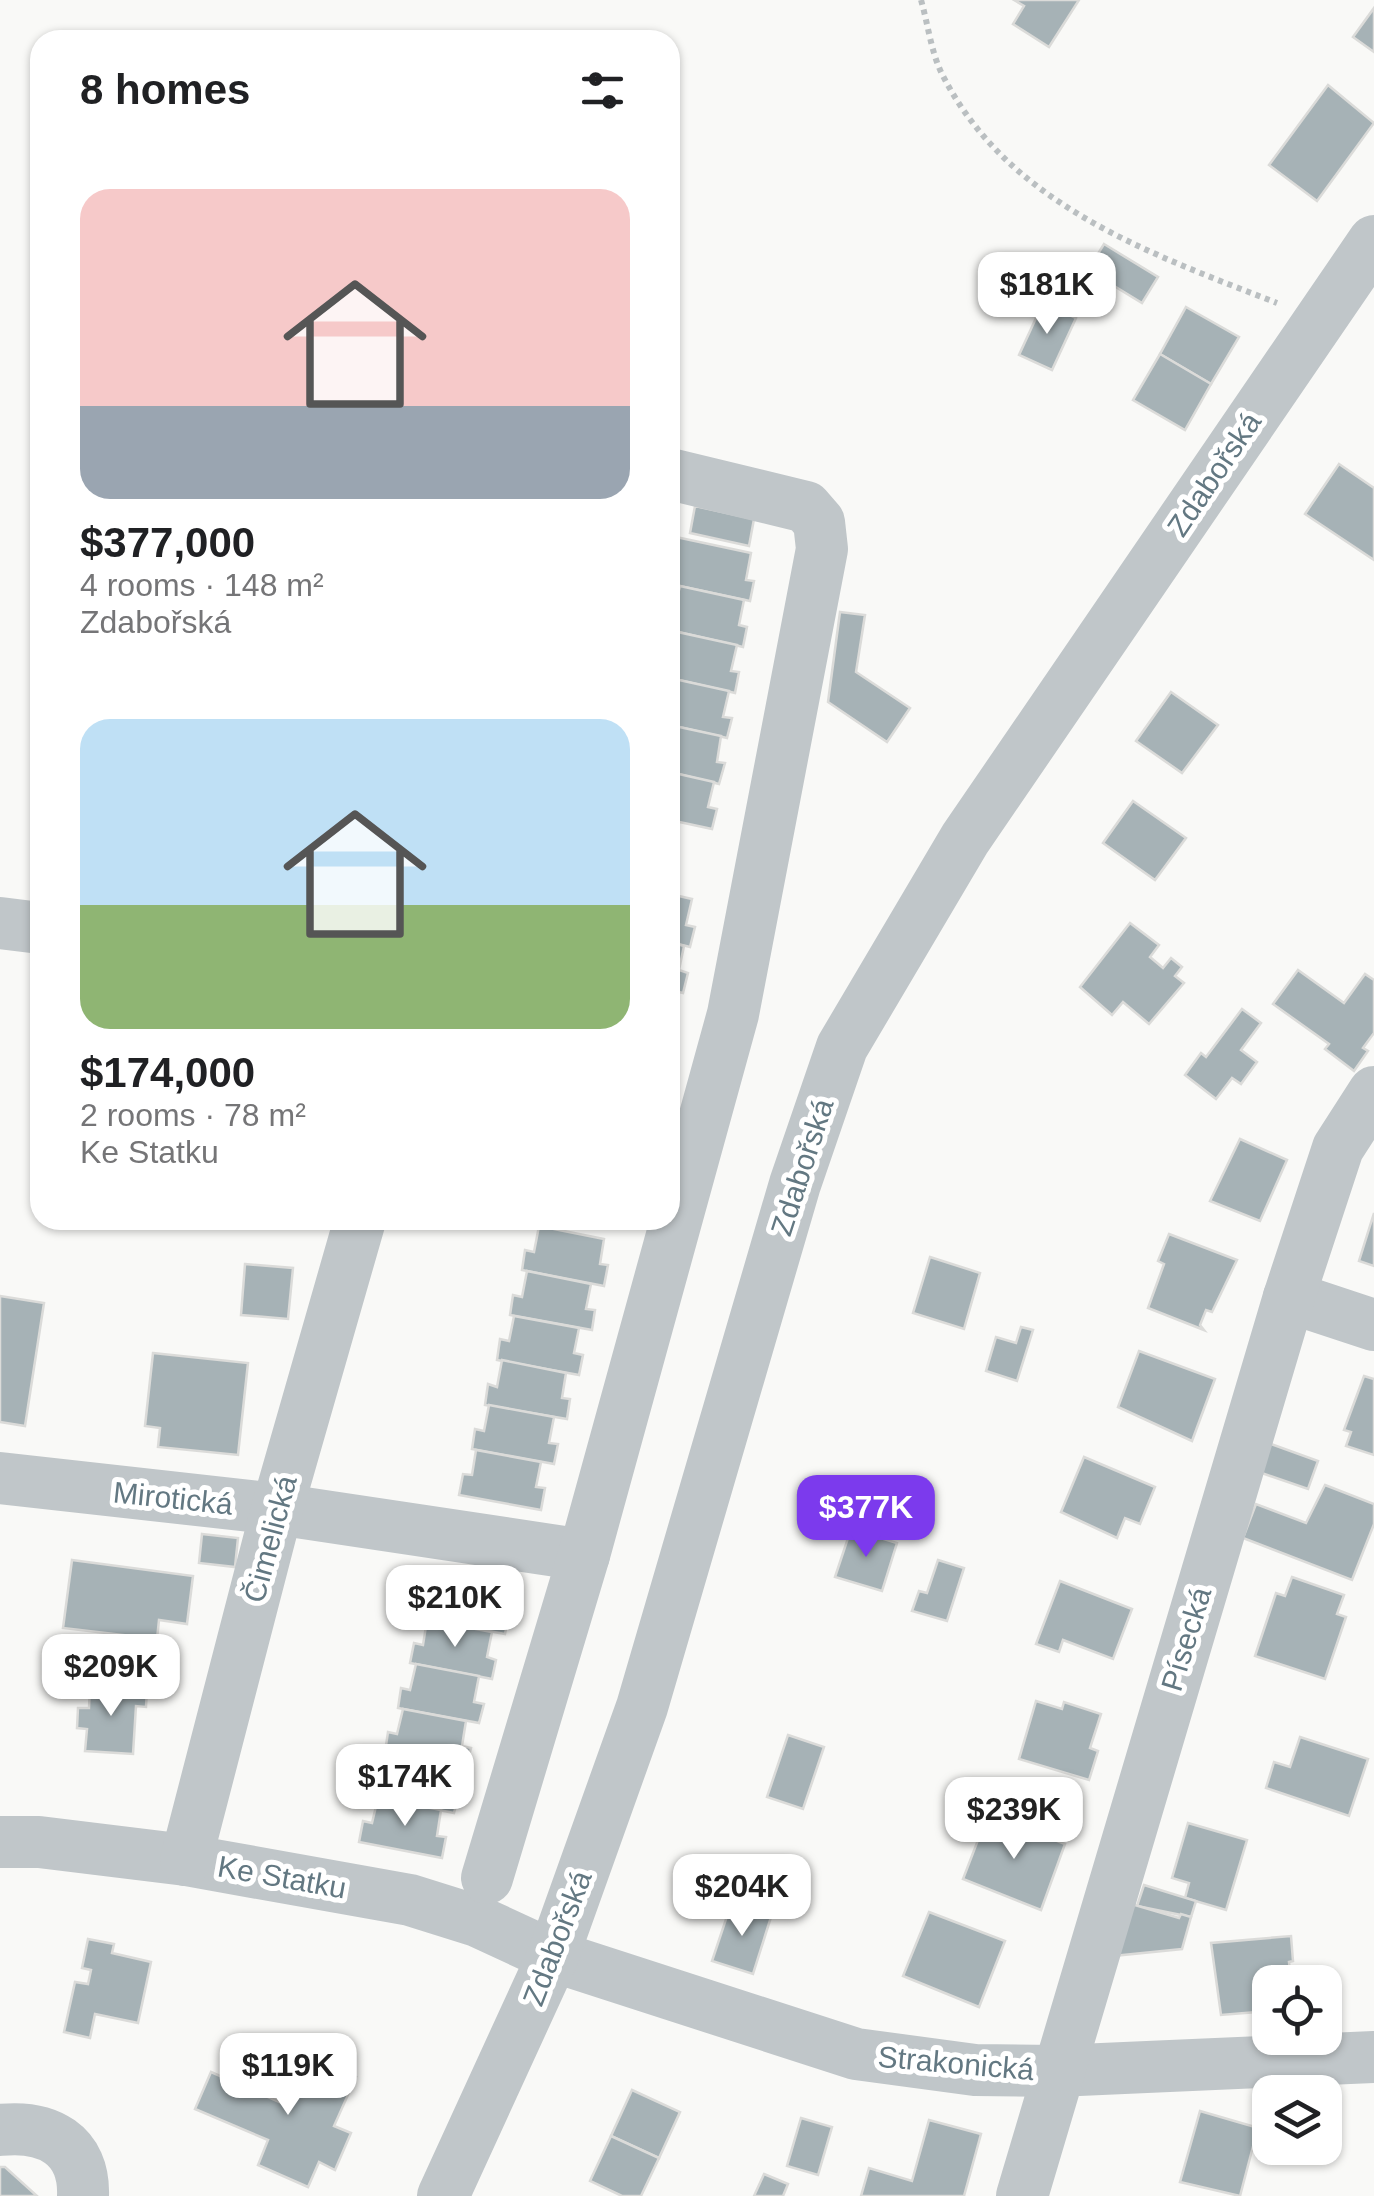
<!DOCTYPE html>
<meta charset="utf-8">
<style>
:root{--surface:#fff;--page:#f6f6f6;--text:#202124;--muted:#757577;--accent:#7c3aed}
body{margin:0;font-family:Arial,sans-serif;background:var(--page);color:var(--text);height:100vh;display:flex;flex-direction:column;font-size:38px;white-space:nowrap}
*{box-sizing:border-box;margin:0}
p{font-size:32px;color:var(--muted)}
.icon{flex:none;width:55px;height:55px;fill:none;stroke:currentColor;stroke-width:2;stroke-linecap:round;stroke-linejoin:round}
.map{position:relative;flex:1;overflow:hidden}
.sheet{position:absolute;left:30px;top:30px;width:650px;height:1200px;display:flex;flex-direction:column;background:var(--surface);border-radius:30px;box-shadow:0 2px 8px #0004}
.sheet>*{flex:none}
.tools{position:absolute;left:1252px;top:1965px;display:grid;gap:20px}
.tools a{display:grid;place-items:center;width:90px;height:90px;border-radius:20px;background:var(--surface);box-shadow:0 2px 8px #0004;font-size:50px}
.price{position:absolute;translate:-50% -85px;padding:0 22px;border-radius:20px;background:#fff;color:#222;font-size:32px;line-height:65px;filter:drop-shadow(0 2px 5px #0008)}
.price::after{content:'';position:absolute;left:50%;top:60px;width:30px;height:22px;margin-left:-15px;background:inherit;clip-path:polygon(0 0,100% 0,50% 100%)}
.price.on{background:var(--accent);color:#fff}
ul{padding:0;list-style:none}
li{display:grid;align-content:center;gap:20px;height:530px;padding:0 50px}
li span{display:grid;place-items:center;height:310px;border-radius:30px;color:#555}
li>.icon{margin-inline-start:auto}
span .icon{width:180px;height:180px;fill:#fffc;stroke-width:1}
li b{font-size:42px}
h2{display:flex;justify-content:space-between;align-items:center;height:120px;padding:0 50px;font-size:42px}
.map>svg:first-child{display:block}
.building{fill:#a6b2b6;stroke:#dbdbd9;stroke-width:2.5}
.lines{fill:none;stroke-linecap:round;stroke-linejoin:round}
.path{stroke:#babfc1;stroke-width:6;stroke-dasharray:5 5;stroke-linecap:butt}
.minor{stroke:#c0c6c9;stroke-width:52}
.labels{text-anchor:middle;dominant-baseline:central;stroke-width:10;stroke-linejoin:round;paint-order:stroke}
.street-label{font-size:30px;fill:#637882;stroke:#fff}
</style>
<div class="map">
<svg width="1374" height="2196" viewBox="0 0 1374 2196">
<rect width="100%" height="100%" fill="#f9f9f7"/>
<g class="building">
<polygon points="1014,0 1079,0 1049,47 1013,24 1024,6"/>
<polygon points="1374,8 1374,52 1353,37"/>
<polygon points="1328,85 1374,123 1317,201 1269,165"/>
<polygon points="1104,244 1158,277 1142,303 1088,270"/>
<polygon points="1043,303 1076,318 1052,370 1019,355"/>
<polygon points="1186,307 1239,337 1211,384 1160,354"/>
<polygon points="1160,354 1211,384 1185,430 1133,400"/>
<polygon points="1339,464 1374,488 1374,560 1305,514"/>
<polygon points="695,506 754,519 749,546 690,533"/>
<polygon points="676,537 751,553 746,580 754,581 750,601 670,584"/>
<polygon points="680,586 744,600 739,625 747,627 743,647 670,630 670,609 674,610"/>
<polygon points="840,612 865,615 856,672 910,708 887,742 828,702"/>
<polygon points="673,631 737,645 731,671 739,672 735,693 670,678"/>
<polygon points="670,678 729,691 723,717 732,718 727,738 670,725"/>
<polygon points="1171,692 1218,725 1182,773 1136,741"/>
<polygon points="670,725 721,736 717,762 725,763 719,784 670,772"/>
<polygon points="670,772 714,782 708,807 717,809 712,829 670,820"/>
<polygon points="1133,801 1186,838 1155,880 1103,843"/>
<polygon points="670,894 692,899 686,925 695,927 690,947 670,942"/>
<polygon points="1130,923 1159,945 1150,957 1163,968 1171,958 1182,967 1175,976 1184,983 1149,1024 1123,1002 1112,1015 1080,987"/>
<polygon points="670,942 684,946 679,970 688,973 683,993 670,990"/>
<polygon points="1298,970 1344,1003 1365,974 1374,980 1374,1033 1363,1048 1368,1051 1354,1071 1325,1049 1329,1044 1273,1004"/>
<polygon points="1242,1009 1261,1023 1241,1050 1257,1062 1241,1084 1232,1078 1216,1099 1185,1075 1201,1053 1206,1057"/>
<polygon points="1240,1139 1287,1160 1260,1221 1210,1201"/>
<polygon points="1374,1213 1374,1266 1359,1261"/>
<polygon points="539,1226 604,1239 600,1264 608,1265 604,1286 522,1270 525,1250 534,1252"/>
<polygon points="1169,1234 1237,1260 1212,1312 1206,1310 1200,1325 1204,1330 1148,1308 1164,1264 1158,1261"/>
<polygon points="930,1257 980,1273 964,1329 913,1313"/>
<polygon points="245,1264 293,1268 288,1319 241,1315"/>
<polygon points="527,1271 591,1284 586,1309 595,1310 592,1330 510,1315 513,1295 522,1297"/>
<polygon points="0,1296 44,1303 25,1426 0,1422"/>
<polygon points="514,1316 579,1328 574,1353 583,1355 579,1375 497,1360 500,1339 509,1341"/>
<polygon points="1021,1327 1033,1330 1017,1381 986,1371 996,1337 1016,1343"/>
<polygon points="1139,1351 1215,1379 1192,1441 1118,1407"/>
<polygon points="153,1353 248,1363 238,1455 158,1447 160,1428 145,1426"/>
<polygon points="502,1360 566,1373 562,1398 570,1399 567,1419 485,1405 488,1384 497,1387"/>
<polygon points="1364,1376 1374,1379 1374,1455 1346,1446 1351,1432 1344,1430"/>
<polygon points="489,1405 554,1417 549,1443 558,1444 554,1464 472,1449 475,1429 484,1431"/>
<polygon points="1263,1441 1318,1461 1308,1489 1253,1470"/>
<polygon points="476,1450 541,1462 536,1487 545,1488 541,1510 459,1495 463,1474 472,1475"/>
<polygon points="1084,1457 1155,1487 1140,1524 1125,1518 1117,1538 1061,1512"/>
<polygon points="1325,1485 1374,1504 1374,1524 1352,1580 1243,1538 1256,1504 1306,1523"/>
<polygon points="851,1529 897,1543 882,1591 835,1577"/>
<polygon points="202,1534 238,1538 235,1567 199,1563"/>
<polygon points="72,1560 193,1576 187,1624 159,1620 157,1639 63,1628"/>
<polygon points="938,1560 964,1568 947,1621 912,1611 919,1591 927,1593"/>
<polygon points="446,1567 469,1571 468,1580 505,1587 500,1613 509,1615 505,1634 422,1619 426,1598 435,1600"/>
<polygon points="1292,1577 1344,1595 1337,1614 1346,1617 1325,1679 1255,1656 1276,1593 1285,1596"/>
<polygon points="1060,1581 1132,1609 1113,1659 1063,1640 1059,1652 1036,1644"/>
<polygon points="427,1620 492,1632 487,1657 496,1660 492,1679 410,1663 414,1643 423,1645"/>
<polygon points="416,1664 479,1676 474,1702 484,1704 479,1723 398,1708 401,1688 410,1690"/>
<polygon points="90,1686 147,1690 146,1707 136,1706 133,1754 85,1751 87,1729 77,1728 78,1708 89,1708"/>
<polygon points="1036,1701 1062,1709 1064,1702 1101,1714 1090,1748 1098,1751 1089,1780 1019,1759"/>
<polygon points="403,1709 466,1721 462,1746 471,1748 466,1768 385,1752 388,1732 397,1734"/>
<polygon points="788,1735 824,1747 803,1809 767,1797"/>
<polygon points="1300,1737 1368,1759 1349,1816 1266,1788 1274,1762 1290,1767"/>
<polygon points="390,1753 454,1766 449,1791 459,1793 454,1813 373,1797 376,1777 385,1778"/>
<polygon points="378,1798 441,1810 437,1836 446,1837 442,1858 359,1842 363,1821 372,1823"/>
<polygon points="988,1814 1065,1844 1041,1910 963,1879"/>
<polygon points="1188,1823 1247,1840 1226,1910 1185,1898 1189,1883 1172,1878"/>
<polygon points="1144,1885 1196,1901 1191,1917 1137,1906"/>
<polygon points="1128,1903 1179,1918 1181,1914 1191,1917 1182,1949 1113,1956"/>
<polygon points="731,1904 771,1917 753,1974 712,1961"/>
<polygon points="929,1912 1005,1941 979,2007 903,1976"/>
<polygon points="1291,1936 1293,1961 1289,1962 1290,1972 1283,1973 1284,1982 1270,1982 1269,2011 1221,2015 1211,1943"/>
<polygon points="88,1939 114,1944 112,1953 151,1962 138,2023 95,2014 90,2038 64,2032 75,1982 88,1984 91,1970 82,1968"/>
<polygon points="305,2055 356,2077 334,2126 351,2133 335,2170 319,2162 308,2187 258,2165 268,2140 195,2109 211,2072 284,2104"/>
<polygon points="632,2090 680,2112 659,2158 611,2136"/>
<polygon points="1200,2111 1255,2127 1261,2116 1240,2196 1180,2182"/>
<polygon points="801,2118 832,2127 818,2175 787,2166"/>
<polygon points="929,2120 981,2134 964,2196 861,2196 869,2168 912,2181"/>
<polygon points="611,2136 659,2158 641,2196 622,2196 590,2181"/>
<polygon points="0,2167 5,2167 37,2196 0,2196"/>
<polygon points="764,2174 788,2184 783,2196 754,2196"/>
</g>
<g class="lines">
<path class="path" d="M 921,0 C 928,24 931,52 942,74 C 1008,205 1149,253 1277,303"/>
<g class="minor">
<polyline points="0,923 40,928"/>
<polyline points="1289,1297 1374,1325"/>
<polyline points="0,1478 277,1509 584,1555"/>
<polyline points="0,1842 39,1842 186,1860 410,1900 477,1921 553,1956 856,2054 975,2070 1056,2071 1374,2057"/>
<polyline points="186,1860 277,1509 360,1220"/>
<polyline points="487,1878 584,1555 733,1014 822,549 819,522 806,507 670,474"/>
<path d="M 0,2130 C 47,2125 85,2144 83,2196"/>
<polyline points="443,2196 553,1956 642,1707 795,1184 842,1047 965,839 1374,241"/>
<polyline points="1022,2196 1289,1297 1338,1148 1374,1092"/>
</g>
</g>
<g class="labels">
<g class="street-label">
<text transform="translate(1214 474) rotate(-56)">Zdabořská</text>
<text transform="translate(802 1167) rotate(-72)">Zdabořská</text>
<text transform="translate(173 1498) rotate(6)">Mirotická</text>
<text transform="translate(270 1539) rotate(-75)">Čimelická</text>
<text transform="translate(1186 1639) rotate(-73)">Písecká</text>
<text transform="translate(282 1877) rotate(10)">Ke Statku</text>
<text transform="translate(557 1938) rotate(-69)">Zdabořská</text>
<text transform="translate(956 2063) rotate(5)">Strakonická</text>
</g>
</g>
</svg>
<div class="tools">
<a><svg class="icon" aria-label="locate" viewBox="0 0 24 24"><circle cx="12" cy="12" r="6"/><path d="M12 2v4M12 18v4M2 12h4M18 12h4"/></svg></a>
<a><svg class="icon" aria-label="layers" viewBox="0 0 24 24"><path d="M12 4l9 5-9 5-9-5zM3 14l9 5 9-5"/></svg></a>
</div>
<b class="price" style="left:1047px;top:337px">$181K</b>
<b class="price on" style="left:866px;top:1560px">$377K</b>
<b class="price" style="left:455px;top:1650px">$210K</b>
<b class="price" style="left:111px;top:1719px">$209K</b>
<b class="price" style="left:405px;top:1829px">$174K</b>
<b class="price" style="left:1014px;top:1862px">$239K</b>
<b class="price" style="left:742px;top:1939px">$204K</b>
<b class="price" style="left:288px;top:2118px">$119K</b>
<section class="sheet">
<h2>8 homes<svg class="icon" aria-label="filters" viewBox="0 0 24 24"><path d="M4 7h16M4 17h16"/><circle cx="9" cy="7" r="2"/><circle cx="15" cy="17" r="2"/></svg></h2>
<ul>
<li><span style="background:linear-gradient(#f6c9c9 70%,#9aa5b1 0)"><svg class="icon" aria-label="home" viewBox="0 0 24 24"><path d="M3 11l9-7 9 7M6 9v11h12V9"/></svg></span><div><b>$377,000</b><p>4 rooms · 148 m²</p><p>Zdabořská</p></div></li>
<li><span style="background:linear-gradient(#bfe0f5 60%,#8fb573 0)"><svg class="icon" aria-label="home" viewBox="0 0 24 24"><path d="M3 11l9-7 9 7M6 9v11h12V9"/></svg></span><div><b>$174,000</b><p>2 rooms · 78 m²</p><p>Ke Statku</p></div></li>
</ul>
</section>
</div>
